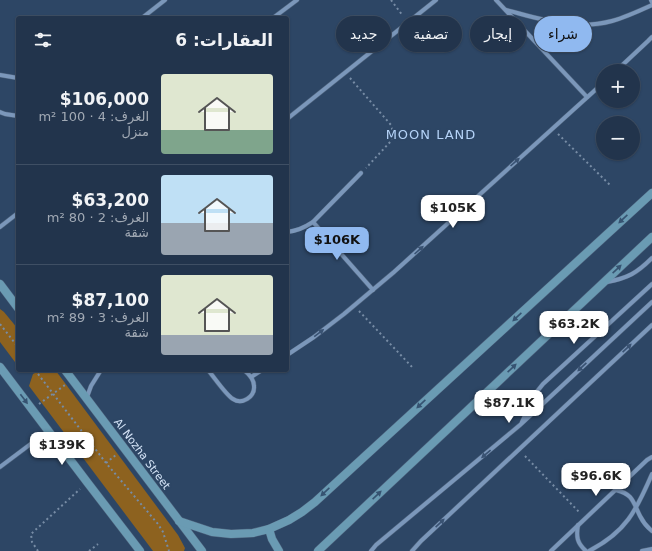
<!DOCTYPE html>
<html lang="ar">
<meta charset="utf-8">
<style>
:root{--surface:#22344c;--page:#2a3c53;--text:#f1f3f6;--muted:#a2aab5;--line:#3f4f64;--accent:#90b9f0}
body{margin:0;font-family:"DejaVu Sans",Vazirmatn,sans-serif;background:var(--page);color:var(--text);direction:rtl;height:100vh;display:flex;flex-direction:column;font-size:15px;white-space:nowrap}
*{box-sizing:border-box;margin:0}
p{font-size:13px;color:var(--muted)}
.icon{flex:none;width:22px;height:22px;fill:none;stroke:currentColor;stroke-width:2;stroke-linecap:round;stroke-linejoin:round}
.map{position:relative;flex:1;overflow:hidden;direction:ltr}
.panel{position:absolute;left:16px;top:16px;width:273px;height:356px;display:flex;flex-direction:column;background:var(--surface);border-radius:4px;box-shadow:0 1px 3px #0004,0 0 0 1px var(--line);direction:rtl}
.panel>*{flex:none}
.top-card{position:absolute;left:301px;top:16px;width:291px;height:36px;direction:rtl;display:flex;gap:8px}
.controls{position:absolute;left:596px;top:64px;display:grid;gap:8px}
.controls a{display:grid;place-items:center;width:44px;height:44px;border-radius:50%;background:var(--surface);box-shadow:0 1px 3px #0004,0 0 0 1px var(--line);font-size:20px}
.price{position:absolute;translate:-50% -34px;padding:0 9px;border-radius:8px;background:#fff;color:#222;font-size:13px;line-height:26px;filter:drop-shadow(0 1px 2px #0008)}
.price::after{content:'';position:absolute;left:50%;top:24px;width:12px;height:9px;margin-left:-6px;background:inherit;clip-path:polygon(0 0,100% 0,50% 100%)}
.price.selected{background:var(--accent);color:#111}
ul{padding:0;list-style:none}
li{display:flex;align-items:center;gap:12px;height:100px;padding:0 16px}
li+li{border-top:1px solid var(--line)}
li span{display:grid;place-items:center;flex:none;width:112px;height:80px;border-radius:4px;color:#555}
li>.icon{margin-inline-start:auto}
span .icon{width:48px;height:48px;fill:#fffc;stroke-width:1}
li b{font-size:17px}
h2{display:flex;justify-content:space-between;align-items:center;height:48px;padding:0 16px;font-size:17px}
.tag{padding:0 14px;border-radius:18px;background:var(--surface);box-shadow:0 1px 3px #0004,0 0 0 1px var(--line);font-size:14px;line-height:36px}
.tag.selected{background:var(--accent);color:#111}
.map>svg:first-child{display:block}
.green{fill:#8d621f}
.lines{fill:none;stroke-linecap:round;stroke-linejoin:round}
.street-casing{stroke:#4e637d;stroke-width:5}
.secondary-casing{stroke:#4e637d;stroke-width:9}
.path{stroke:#778ca5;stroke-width:2;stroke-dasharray:2 3;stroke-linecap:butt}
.street{stroke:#7b97ba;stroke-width:4}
.secondary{stroke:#6a9bb3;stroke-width:8}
.oneway{fill:#395272}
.oneway2{fill:#365371}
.labels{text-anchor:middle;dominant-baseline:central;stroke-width:4;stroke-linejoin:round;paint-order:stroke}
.street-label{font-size:11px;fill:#d5e4f7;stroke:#2d4665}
.quarter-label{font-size:13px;letter-spacing:1px;fill:#b5d3f8;stroke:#2d4665}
</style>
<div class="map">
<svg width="652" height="551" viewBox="0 0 652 551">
<rect width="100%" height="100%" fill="#2d4665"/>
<g class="green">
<polygon points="0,309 4,312 18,329 18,366 0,342"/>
<polygon points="41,370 56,371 178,535 185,548 184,551 153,551 29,386 33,374"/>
</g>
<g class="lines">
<defs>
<g id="street">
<polyline points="496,0 587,97"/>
<polyline points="651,0 652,2"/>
<path d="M 506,10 C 541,19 575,31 612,21 C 626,17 639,11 652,5"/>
<polyline points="142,18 165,0"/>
<polyline points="273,18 297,0"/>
<polyline points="616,71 648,41 652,37"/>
<polyline points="0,75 18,78"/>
<polyline points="0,112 5,114 18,116"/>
<polyline points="287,119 436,0"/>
<polyline points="313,222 373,290"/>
<polyline points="0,227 18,213"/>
<path d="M 287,232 C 297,231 304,228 313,222 L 361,173"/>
<path d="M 607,282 C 628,278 637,273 652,258"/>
<polyline points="287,355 314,337 344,314 394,272 603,83"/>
<path d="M 208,370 C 214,377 226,395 233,399 C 242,405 255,397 254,386 C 254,379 249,374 244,370"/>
<polyline points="251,377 262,370"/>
<polyline points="87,397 91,386 101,370"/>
<polyline points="522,422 535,394 543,384 652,284"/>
<polyline points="0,467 48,431"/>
<path d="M 616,490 C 633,494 633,502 640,516 C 643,522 647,527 652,531"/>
<path d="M 578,525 C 576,537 577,543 586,551"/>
<polyline points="371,551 376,545 520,425 652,302"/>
<polyline points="412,551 421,541 652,325"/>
<polyline points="551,551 647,460 652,457"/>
<path d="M 589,551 C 626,532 636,511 652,474"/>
<polyline points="642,551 652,549"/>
</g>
<g id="secondary">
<polyline points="0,284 18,308"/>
<polyline points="0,367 87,482 140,551"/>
<polyline points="65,370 202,551"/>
<polyline points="179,521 212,532 231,534 253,533 269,529 289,520 302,512 315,502 652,193"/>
<polyline points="269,529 272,539 279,551"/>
<polyline points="318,551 652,237"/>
</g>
</defs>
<use href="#street" class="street-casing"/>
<use href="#secondary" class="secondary-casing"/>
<g class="path">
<polyline points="391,0 403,16"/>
<path d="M 350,78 L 391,125 C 393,131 393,135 391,141 L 366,168"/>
<polyline points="558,134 610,185"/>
<polyline points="359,311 413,368"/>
<polyline points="0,324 18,347"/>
<polyline points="35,370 106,463 158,524 163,532 169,551"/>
<polyline points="39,404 65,385"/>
<polyline points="525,456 580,513"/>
<polyline points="106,463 117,454"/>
<polyline points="38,551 32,542 31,534 80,489"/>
<polyline points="89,551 98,544"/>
</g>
<use href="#street" class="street"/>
<use href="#secondary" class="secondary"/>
</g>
<defs><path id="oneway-solid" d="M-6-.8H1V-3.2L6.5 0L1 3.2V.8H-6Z"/></defs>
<g class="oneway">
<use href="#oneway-solid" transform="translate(515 162) rotate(-42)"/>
<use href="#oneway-solid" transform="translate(419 250) rotate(-42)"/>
<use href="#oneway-solid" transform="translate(319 333) rotate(-37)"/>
<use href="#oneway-solid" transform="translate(627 348) rotate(-43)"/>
<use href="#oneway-solid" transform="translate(582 367) rotate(137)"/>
<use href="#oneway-solid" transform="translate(486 454) rotate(140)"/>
<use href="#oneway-solid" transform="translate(440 523) rotate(-43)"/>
</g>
<g class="oneway2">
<use href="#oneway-solid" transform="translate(623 219) rotate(137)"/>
<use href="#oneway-solid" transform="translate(617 269) rotate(-43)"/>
<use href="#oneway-solid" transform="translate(517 317) rotate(137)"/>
<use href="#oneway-solid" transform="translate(512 368) rotate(-43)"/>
<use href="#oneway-solid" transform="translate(24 399) rotate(53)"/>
<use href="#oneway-solid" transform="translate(421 404) rotate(137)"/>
<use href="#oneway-solid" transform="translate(325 492) rotate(137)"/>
<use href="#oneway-solid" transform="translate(377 495) rotate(-43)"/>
</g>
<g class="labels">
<g class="street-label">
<text transform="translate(142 454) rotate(53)">Al Nozha Street</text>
</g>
<g class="quarter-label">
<text x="431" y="134">MOON LAND</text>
</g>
</g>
</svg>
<div class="controls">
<a>+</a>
<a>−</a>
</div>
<b class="price" style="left:453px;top:229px">$105K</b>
<b class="price selected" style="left:337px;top:261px">$106K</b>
<b class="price" style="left:574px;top:345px">$63.2K</b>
<b class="price" style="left:509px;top:424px">$87.1K</b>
<b class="price" style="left:62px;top:466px">$139K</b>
<b class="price" style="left:596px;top:497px">$96.6K</b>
<div class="top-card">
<a class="tag selected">شراء</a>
<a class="tag">إيجار</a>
<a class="tag">تصفية</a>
<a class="tag">جديد</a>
</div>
<section class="panel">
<h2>العقارات: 6<svg class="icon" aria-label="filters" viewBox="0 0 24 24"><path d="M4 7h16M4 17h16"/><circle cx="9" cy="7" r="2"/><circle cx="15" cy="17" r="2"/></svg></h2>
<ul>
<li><span style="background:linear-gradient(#dfe7d0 70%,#7fa58c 0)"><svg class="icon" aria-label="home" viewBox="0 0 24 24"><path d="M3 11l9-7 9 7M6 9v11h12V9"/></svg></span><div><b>$106,000</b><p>الغرف: 4 · 100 m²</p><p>منزل</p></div></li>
<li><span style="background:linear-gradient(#bfe0f5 60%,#9aa5b1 0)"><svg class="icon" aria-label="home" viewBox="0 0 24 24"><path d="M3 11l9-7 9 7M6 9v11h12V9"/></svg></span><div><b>$63,200</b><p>الغرف: 2 · 80 m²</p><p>شقة</p></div></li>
<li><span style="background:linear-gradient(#dfe7d0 75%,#9aa5b1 0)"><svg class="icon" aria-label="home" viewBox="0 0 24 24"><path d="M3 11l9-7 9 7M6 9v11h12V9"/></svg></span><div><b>$87,100</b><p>الغرف: 3 · 89 m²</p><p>شقة</p></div></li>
</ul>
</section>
</div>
